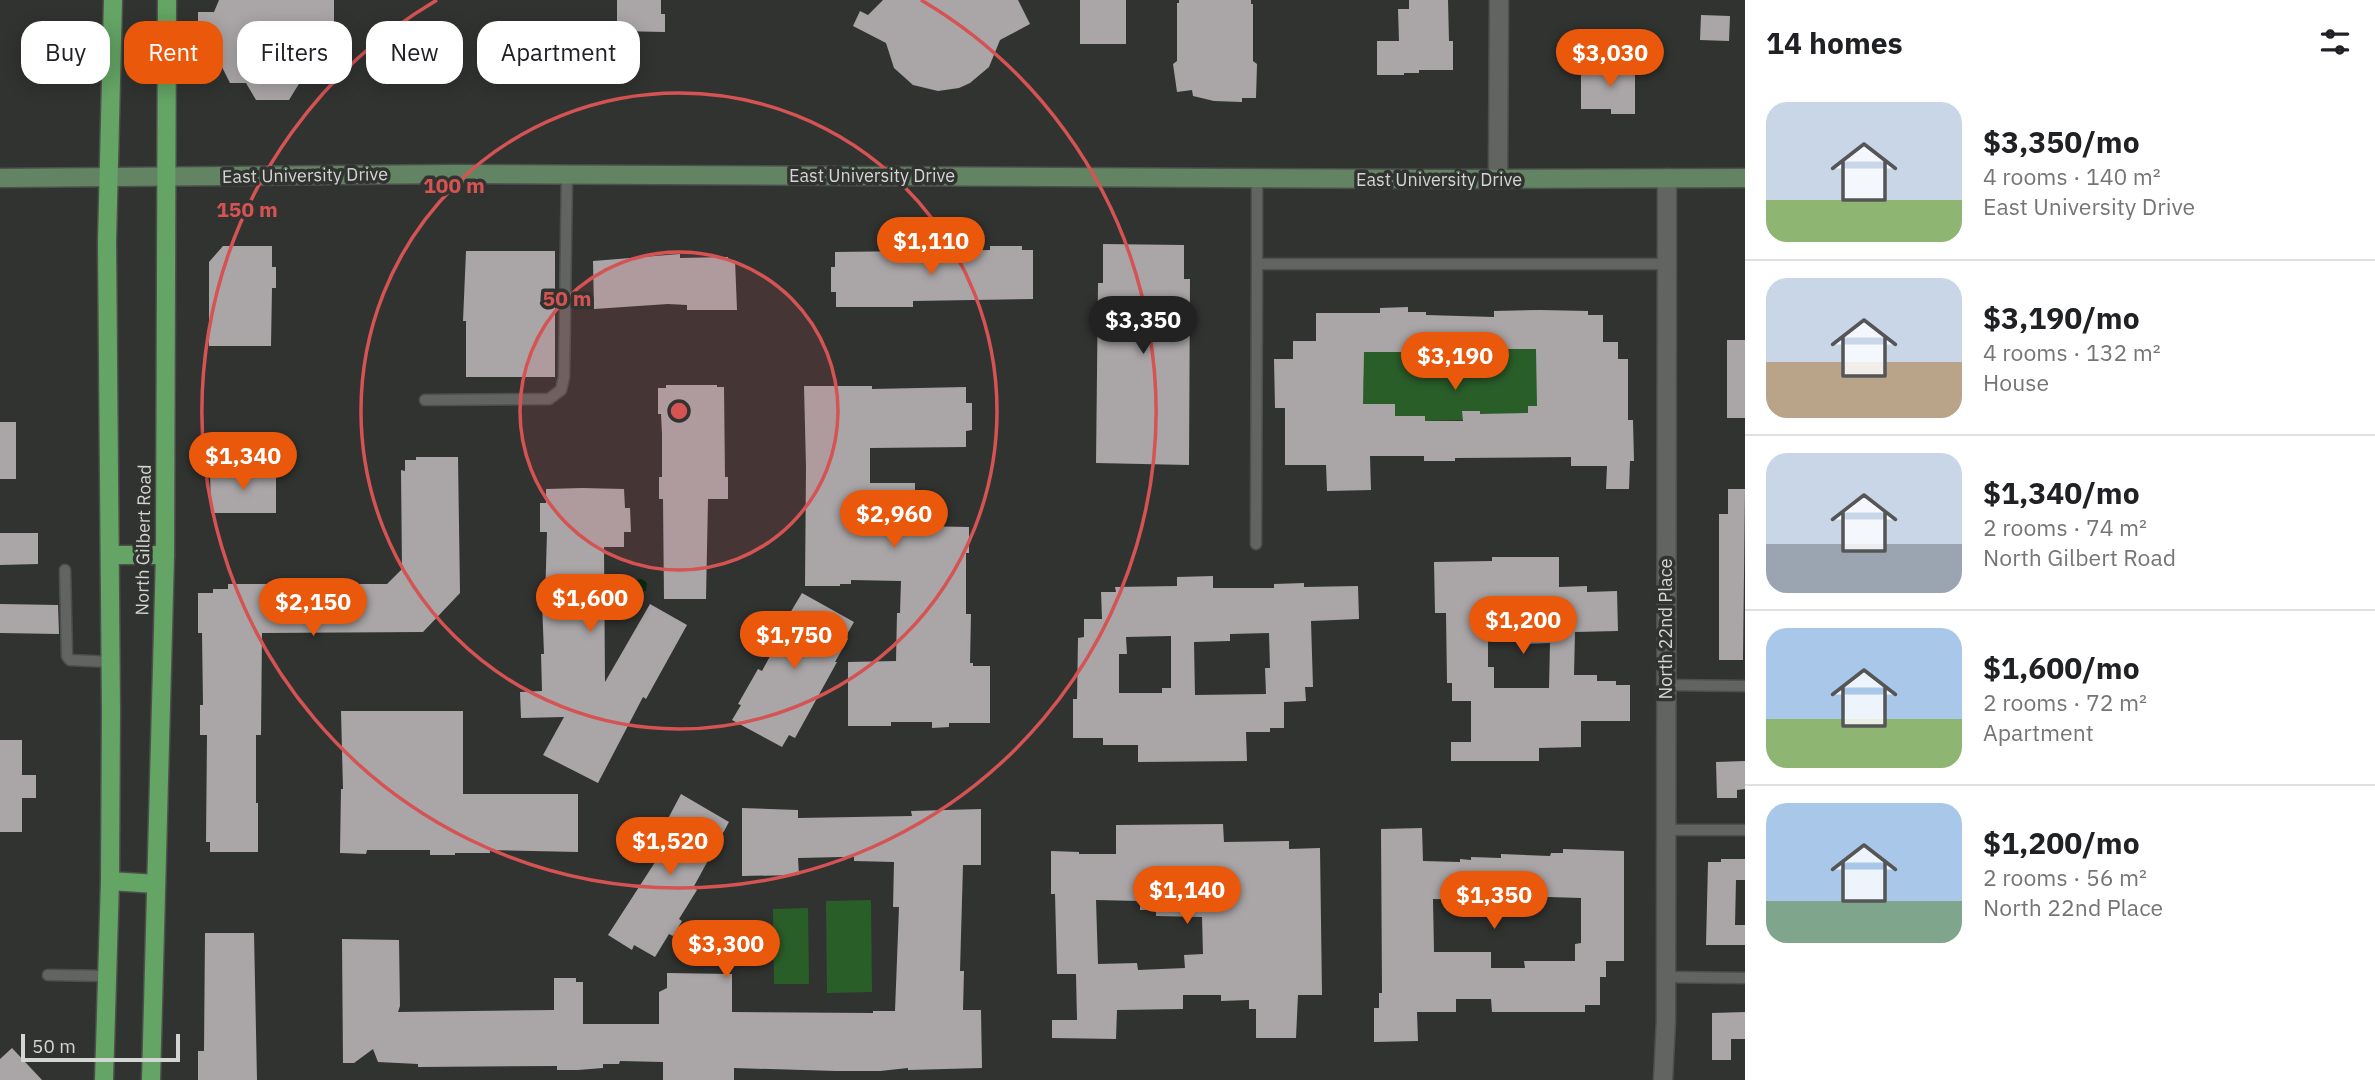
<!DOCTYPE html>
<meta charset="utf-8">
<style>
:root{--surface:#fff;--page:#f6f6f6;--text:#202124;--muted:#757577;--line:#e0e0e0;--accent:#ea580c}
body{margin:0;font-family:"IBM Plex Sans",sans-serif;background:var(--page);color:var(--text);height:100vh;display:flex;flex-direction:column;font-size:26px;white-space:nowrap}
*{box-sizing:border-box;margin:0}
p{font-size:23px;color:var(--muted)}
.icon{flex:none;width:38px;height:38px;fill:none;stroke:currentColor;stroke-width:2;stroke-linecap:round;stroke-linejoin:round}
.map{position:relative;flex:1;overflow:hidden}
.panel{display:flex;flex-direction:column;background:var(--surface);width:630px}
.panel>*{flex:none}
.hud{position:absolute;left:21px;top:21px;width:665px;height:63px;display:flex;gap:14px}
.scale{position:absolute;left:21px;bottom:18px;width:159px;box-sizing:border-box;padding-left:7px;border:4px solid #d3d5d3;border-top:0;font-size:19px;line-height:24px;white-space:nowrap;color:#d3d5d3;-webkit-text-stroke:5px #313331;paint-order:stroke}
.price{position:absolute;translate:-50% -60px;padding:0 16px;border-radius:24px;background:var(--accent);color:#fff;font-size:23px;line-height:46px;filter:drop-shadow(0 2px 4px #0008)}
.price::after{content:'';position:absolute;left:50%;top:42px;width:21px;height:16px;margin-left:-10px;background:inherit;clip-path:polygon(0 0,100% 0,50% 100%)}
.price.selected{background:#222;color:#fff}
ul{padding:0;list-style:none}
li{display:flex;align-items:center;gap:21px;height:175px;padding:0 21px}
li+li{border-top:2px solid var(--line)}
li span{display:grid;place-items:center;flex:none;width:196px;height:140px;border-radius:21px;color:#555}
li>.icon{margin-inline-start:auto}
span .icon{width:84px;height:84px;fill:#fffc;stroke-width:1}
li b{font-size:30px}
h2{display:flex;justify-content:space-between;align-items:center;height:84px;padding:0 21px;font-size:30px}
.chip{padding:0 24px;border-radius:21px;background:var(--surface);box-shadow:0 4px 18px #0003;font-size:24px;line-height:63px}
.chip.selected{background:var(--accent);color:#fff}
main{display:flex;flex:1;min-height:0}
.map>svg:first-child{display:block}
.green{fill:#2a5e29;fill-rule:evenodd}
.water{fill:#0a2b0b}
.building{fill:#aaa6a8;fill-rule:evenodd}
.lines{fill:none;stroke-linecap:round;stroke-linejoin:round}
.lane-casing{stroke:#4d4f4d;stroke-width:13}
.street-casing{stroke:#4d4f4d;stroke-width:21}
.secondary-casing{stroke:#4d4f4d;stroke-width:21}
.primary-casing{stroke:#4d4f4d;stroke-width:21}
.lane{stroke:#626462;stroke-width:10}
.street{stroke:#626462;stroke-width:18}
.secondary{stroke:#638463;stroke-width:18}
.primary{stroke:#64a464;stroke-width:18}
.ring{fill:none;stroke:#d55353;stroke-width:3.5}
.labels{text-anchor:middle;dominant-baseline:central;stroke-width:7;stroke-linejoin:round;paint-order:stroke}
.street-label{font-size:18px;fill:#d3d5d3;stroke:#313331}
.centre{fill:#d55353;stroke:#313331;stroke-width:3.5}
.ring-label{font-size:21px;text-anchor:middle;font-weight:bold;fill:#d55353;stroke:#313331;stroke-width:7;stroke-linejoin:round;paint-order:stroke}
</style>
<main>
<div class="map">
<svg width="1745" height="1080" viewBox="0 0 1745 1080">
<rect width="100%" height="100%" fill="#313331"/>
<g class="green">
<path d="M 1380,347 L 1407,347 L 1408,358 L 1425,359 L 1426,352 L 1442,352 L 1444,356 L 1491,355 L 1492,349 L 1541,349 L 1541,357 L 1557,358 L 1558,351 L 1585,351 L 1585,358 L 1578,358 L 1578,376 L 1585,377 L 1586,405 L 1601,405 L 1602,425 L 1571,426 L 1572,407 L 1529,406 L 1528,413 L 1511,413 L 1511,417 L 1480,417 L 1479,411 L 1463,411 L 1463,420 L 1425,421 L 1424,416 L 1395,416 L 1394,404 L 1379,404 L 1378,411 L 1361,411 L 1361,421 L 1330,421 L 1326,408 L 1327,377 L 1322,376 L 1322,361 L 1316,360 L 1317,352 L 1344,353 L 1344,360 L 1363,360 L 1363,352 L 1380,352 ZM 1545,365 L 1561,365 L 1561,381 L 1555,386 L 1554,391 L 1537,391 L 1537,375 L 1542,374 ZM 1339,369 L 1356,369 L 1360,376 L 1364,377 L 1363,394 L 1347,394 L 1347,391 L 1343,390 L 1343,385 L 1338,384 Z"/>
<polygon points="871,900 872,992 827,993 826,901"/>
<polygon points="808,908 809,984 774,984 773,909"/>
</g>
<polygon class="water" points="642,579 647,583 646,590 639,595 636,603 628,603 615,599 614,592 616,589 625,588 634,580"/>
<g class="building">
<polygon points="219,0 334,0 334,27 289,100 256,100 246,83 230,83 212,47 198,48 198,12 214,12"/>
<polygon points="617,0 661,0 661,14 665,14 665,32 617,31"/>
<polygon points="883,0 1018,0 1030,24 1000,40 989,67 970,83 959,88 938,91 913,85 894,68 886,43 853,26 860,11 868,15"/>
<rect x="1080" y="0" width="46" height="44"/>
<polygon points="1179,0 1251,0 1251,4 1253,4 1253,61 1257,64 1256,98 1242,98 1242,102 1214,101 1193,96 1192,90 1177,92 1173,64 1177,61 1177,3 1179,3"/>
<polygon points="1409,0 1448,0 1449,41 1453,41 1453,70 1419,70 1419,73 1404,73 1404,75 1377,75 1377,41 1399,41 1398,9 1409,9"/>
<polygon points="1701,15 1730,16 1729,41 1700,40"/>
<polygon points="1597,64 1635,64 1635,114 1611,114 1611,109 1581,109 1581,74 1597,74"/>
<polygon points="1103,244 1184,245 1184,279 1190,279 1189,465 1096,463 1098,283 1103,283"/>
<polygon points="223,246 272,246 272,267 276,267 276,288 272,288 271,346 209,346 209,262"/>
<polygon points="990,246 1022,246 1022,250 1033,250 1033,299 913,301 913,307 836,307 836,292 831,292 831,267 835,267 835,252 990,250"/>
<polygon points="466,251 555,251 555,377 466,377 466,321 463,321"/>
<polygon points="680,254 680,258 728,257 728,260 735,260 737,310 687,310 687,305 668,304 594,309 593,261"/>
<path d="M 1408,307 L 1408,312 L 1426,312 L 1426,315 L 1494,317 L 1494,311 L 1540,310 L 1588,311 L 1588,315 L 1603,315 L 1603,342 L 1618,342 L 1618,359 L 1628,359 L 1628,420 L 1633,420 L 1634,461 L 1630,461 L 1629,489 L 1606,489 L 1607,466 L 1571,466 L 1571,457 L 1455,458 L 1455,461 L 1424,461 L 1424,456 L 1370,456 L 1371,490 L 1327,491 L 1326,465 L 1285,465 L 1285,408 L 1275,408 L 1274,359 L 1293,359 L 1293,341 L 1316,341 L 1316,313 L 1380,313 L 1380,308 ZM 1492,349 L 1536,349 L 1537,406 L 1528,406 L 1528,413 L 1480,414 L 1480,411 L 1462,411 L 1463,421 L 1425,421 L 1425,416 L 1395,416 L 1395,404 L 1363,404 L 1364,352 L 1407,352 L 1407,358 L 1426,359 L 1426,356 L 1492,355 Z"/>
<rect x="1727" y="340" width="18" height="78"/>
<polygon points="666,385 717,385 717,387 724,387 725,477 728,477 728,499 708,499 706,599 664,599 663,499 659,499 659,477 662,477 662,434 661,414 658,414 658,388 666,388"/>
<polygon points="804,386 872,386 872,389 966,387 966,403 972,403 972,430 966,431 966,447 870,448 870,483 915,483 915,526 969,527 969,553 966,553 966,614 971,614 970,663 973,663 973,666 990,666 990,723 949,723 949,727 932,728 932,722 891,722 891,726 848,726 848,662 896,661 897,613 900,613 901,581 851,580 851,584 840,584 840,586 805,586 806,467"/>
<rect x="0" y="422" width="16" height="57"/>
<polygon points="416,457 458,457 460,593 423,632 262,633 261,735 256,735 256,803 258,803 258,852 210,852 210,842 206,842 207,735 200,735 200,705 203,705 202,633 198,633 198,593 213,593 213,589 228,589 228,584 387,584 402,569 401,470 405,471 405,460 416,460"/>
<polygon points="210,471 276,471 276,513 211,513"/>
<polygon points="582,488 624,489 625,508 630,508 631,532 624,532 624,547 604,547 605,682 650,604 687,625 646,699 643,697 598,783 543,755 564,717 521,718 520,692 542,691 541,654 544,654 542,602 545,602 547,532 540,532 540,503 546,503 546,489"/>
<polygon points="1728,489 1745,489 1743,660 1719,660 1719,514 1728,514"/>
<polygon points="0,533 38,533 38,564 0,565"/>
<path d="M 1492,557 L 1559,557 L 1559,587 L 1587,586 L 1587,592 L 1617,591 L 1618,631 L 1575,632 L 1574,675 L 1597,675 L 1597,681 L 1616,681 L 1616,685 L 1630,685 L 1630,721 L 1581,721 L 1581,747 L 1539,748 L 1539,761 L 1451,761 L 1451,742 L 1471,742 L 1471,701 L 1452,701 L 1452,683 L 1447,683 L 1446,613 L 1435,613 L 1434,562 L 1492,561 ZM 1523,627 L 1523,644 L 1550,643 L 1549,688 L 1494,688 L 1494,667 L 1488,667 L 1488,628 Z"/>
<path d="M 1213,576 L 1213,588 L 1274,588 L 1274,584 L 1304,583 L 1304,587 L 1358,586 L 1359,619 L 1311,621 L 1313,687 L 1305,687 L 1306,701 L 1284,702 L 1284,728 L 1270,728 L 1270,732 L 1246,732 L 1247,761 L 1138,762 L 1138,745 L 1103,745 L 1103,738 L 1073,738 L 1073,699 L 1077,699 L 1078,638 L 1084,637 L 1084,619 L 1102,619 L 1101,592 L 1116,592 L 1115,587 L 1177,586 L 1177,577 ZM 1269,633 L 1270,668 L 1265,668 L 1266,694 L 1195,695 L 1194,642 L 1230,641 L 1230,634 ZM 1171,636 L 1171,688 L 1162,688 L 1162,693 L 1119,693 L 1119,654 L 1127,654 L 1126,637 Z"/>
<polygon points="802,593 854,622 846,636 848,639 835,662 837,662 795,738 789,735 782,747 732,720 741,705 738,704 758,669 762,671 775,647 772,643"/>
<polygon points="0,604 58,605 59,634 0,633"/>
<polygon points="341,711 463,711 463,794 578,794 578,852 490,850 490,853 455,853 455,855 430,855 430,850 367,850 366,854 340,853 341,789 343,789"/>
<polygon points="0,740 22,740 22,775 36,775 36,798 22,798 22,832 0,832"/>
<polygon points="1745,761 1745,789 1737,790 1737,798 1717,798 1716,762"/>
<polygon points="681,794 729,822 693,888 697,890 679,919 682,921 673,936 669,934 655,957 634,945 632,950 608,935 659,856 651,851"/>
<polygon points="742,808 798,810 798,818 912,816 911,811 981,809 981,865 963,865 960,971 964,971 963,1010 981,1010 982,1068 908,1070 908,1068 880,1071 836,1071 734,1068 734,1080 663,1080 663,1062 620,1061 619,1064 603,1064 603,1068 578,1070 557,1070 557,1066 418,1067 418,1064 378,1062 373,1049 354,1063 343,1063 342,939 399,940 400,1006 398,1012 554,1010 554,978 576,978 576,982 583,982 583,1024 659,1024 659,992 667,988 667,973 732,974 732,1012 873,1013 873,1011 895,1011 899,907 893,907 894,862 854,861 854,857 841,857 798,858 799,875 742,876"/>
<path d="M 1223,824 L 1224,842 L 1289,841 L 1289,849 L 1320,848 L 1322,995 L 1298,995 L 1296,1038 L 1256,1038 L 1256,1009 L 1249,1009 L 1249,1000 L 1221,1001 L 1221,995 L 1183,995 L 1183,1009 L 1117,1010 L 1116,1039 L 1052,1038 L 1052,1020 L 1077,1020 L 1076,974 L 1057,974 L 1055,894 L 1051,894 L 1051,851 L 1079,852 L 1079,854 L 1116,854 L 1116,825 ZM 1096,900 L 1140,901 L 1140,910 L 1156,910 L 1156,916 L 1202,917 L 1203,954 L 1184,955 L 1185,968 L 1138,970 L 1137,963 L 1098,964 Z"/>
<path d="M 1422,828 L 1423,861 L 1460,862 L 1460,859 L 1471,860 L 1471,857 L 1501,858 L 1501,854 L 1550,856 L 1551,853 L 1563,853 L 1563,849 L 1624,851 L 1624,961 L 1606,961 L 1606,977 L 1600,977 L 1600,1005 L 1585,1005 L 1585,1012 L 1492,1012 L 1491,999 L 1456,999 L 1456,1012 L 1417,1012 L 1418,1041 L 1374,1042 L 1374,1008 L 1379,1008 L 1379,993 L 1382,993 L 1381,829 ZM 1517,896 L 1581,898 L 1581,943 L 1575,944 L 1575,961 L 1524,961 L 1525,968 L 1491,968 L 1491,952 L 1434,952 L 1433,899 L 1498,900 L 1497,904 L 1517,905 Z"/>
<polygon points="1721,859 1745,859 1745,880 1736,880 1735,925 1745,925 1745,945 1706,945 1708,862 1721,862"/>
<polygon points="205,933 254,933 257,1080 198,1080 198,1051 204,1051"/>
<polygon points="1745,1012 1745,1039 1731,1039 1731,1060 1712,1060 1712,1013"/>
<polygon points="12,1048 42,1080 0,1080 0,1059"/>
</g>
<g class="lines">
<defs>
<g id="lane">
<polyline points="1257,264 1257,178"/>
<polyline points="425,400 549,399 561,390 564,377 567,174"/>
<polyline points="1256,544 1257,264 1667,264"/>
<polyline points="65,570 67,656 70,660 112,662"/>
<polyline points="1665,685 1745,686"/>
<polyline points="1666,830 1745,830"/>
<polyline points="48,975 107,976"/>
<polyline points="1665,977 1745,978"/>
</g>
<g id="street">
<polyline points="1498,179 1499,0"/>
<polyline points="1663,1080 1666,1020 1667,178"/>
</g>
<polyline id="secondary" points="0,178 456,174 1440,179 1745,178"/>
<g id="primary">
<polyline points="111,555 165,555"/>
<polyline points="110,881 156,884"/>
<polyline points="104,1080 110,881 111,711 107,242 113,0"/>
<polyline points="151,1080 165,555 167,0"/>
</g>
</defs>
<use href="#lane" class="lane-casing"/>
<use href="#street" class="street-casing"/>
<use href="#secondary" class="secondary-casing"/>
<use href="#primary" class="primary-casing"/>
<use href="#lane" class="lane"/>
<use href="#street" class="street"/>
<use href="#secondary" class="secondary"/>
<use href="#primary" class="primary"/>
</g>
<circle cx="679" cy="411" r="159" fill="#d55353" fill-opacity=".12"/>
<g class="ring">
<circle cx="679" cy="411" r="159"/>
<circle cx="679" cy="411" r="318"/>
<path d="M921 0A477 477 0 1 1 437 0"/>
</g>
<g class="labels">
<g class="street-label">
<text transform="translate(305 175) rotate(-1)">East University Drive</text>
<text x="872" y="175">East University Drive</text>
<text x="1439" y="179">East University Drive</text>
<text transform="translate(143 540) rotate(-89)">North Gilbert Road</text>
<text transform="translate(1665 629) rotate(-90)">North 22nd Place</text>
</g>
</g>
<circle cx="679" cy="411" r="10" class="centre"/>
<g class="ring-label">
<text x="454" y="193">100 m</text>
<text x="247" y="217">150 m</text>
<text x="567" y="306">50 m</text>
</g>
</svg>
<div class="scale">50 m</div>
<b class="price" style="left:1610px;top:89px">$3,030</b>
<b class="price" style="left:931px;top:277px">$1,110</b>
<b class="price selected" style="left:1143px;top:356px">$3,350</b>
<b class="price" style="left:1455px;top:392px">$3,190</b>
<b class="price" style="left:243px;top:492px">$1,340</b>
<b class="price" style="left:894px;top:550px">$2,960</b>
<b class="price" style="left:590px;top:634px">$1,600</b>
<b class="price" style="left:313px;top:638px">$2,150</b>
<b class="price" style="left:1523px;top:656px">$1,200</b>
<b class="price" style="left:794px;top:671px">$1,750</b>
<b class="price" style="left:670px;top:877px">$1,520</b>
<b class="price" style="left:1187px;top:926px">$1,140</b>
<b class="price" style="left:1494px;top:931px">$1,350</b>
<b class="price" style="left:726px;top:980px">$3,300</b>
<div class="hud">
<a class="chip">Buy</a>
<a class="chip selected">Rent</a>
<a class="chip">Filters</a>
<a class="chip">New</a>
<a class="chip">Apartment</a>
</div>
</div>
<section class="panel">
<h2>14 homes<svg class="icon" aria-label="filters" viewBox="0 0 24 24"><path d="M4 7h16M4 17h16"/><circle cx="9" cy="7" r="2"/><circle cx="15" cy="17" r="2"/></svg></h2>
<ul>
<li><span style="background:linear-gradient(#c9d6e8 70%,#8fb573 0)"><svg class="icon" aria-label="home" viewBox="0 0 24 24"><path d="M3 11l9-7 9 7M6 9v11h12V9"/></svg></span><div><b>$3,350/mo</b><p>4 rooms · 140 m²</p><p>East University Drive</p></div></li>
<li><span style="background:linear-gradient(#c9d6e8 60%,#b9a48a 0)"><svg class="icon" aria-label="home" viewBox="0 0 24 24"><path d="M3 11l9-7 9 7M6 9v11h12V9"/></svg></span><div><b>$3,190/mo</b><p>4 rooms · 132 m²</p><p>House</p></div></li>
<li><span style="background:linear-gradient(#c9d6e8 65%,#9aa5b1 0)"><svg class="icon" aria-label="home" viewBox="0 0 24 24"><path d="M3 11l9-7 9 7M6 9v11h12V9"/></svg></span><div><b>$1,340/mo</b><p>2 rooms · 74 m²</p><p>North Gilbert Road</p></div></li>
<li><span style="background:linear-gradient(#a9c7e8 65%,#8fb573 0)"><svg class="icon" aria-label="home" viewBox="0 0 24 24"><path d="M3 11l9-7 9 7M6 9v11h12V9"/></svg></span><div><b>$1,600/mo</b><p>2 rooms · 72 m²</p><p>Apartment</p></div></li>
<li><span style="background:linear-gradient(#a9c7e8 70%,#7fa58c 0)"><svg class="icon" aria-label="home" viewBox="0 0 24 24"><path d="M3 11l9-7 9 7M6 9v11h12V9"/></svg></span><div><b>$1,200/mo</b><p>2 rooms · 56 m²</p><p>North 22nd Place</p></div></li>
</ul>
</section>
</main>
